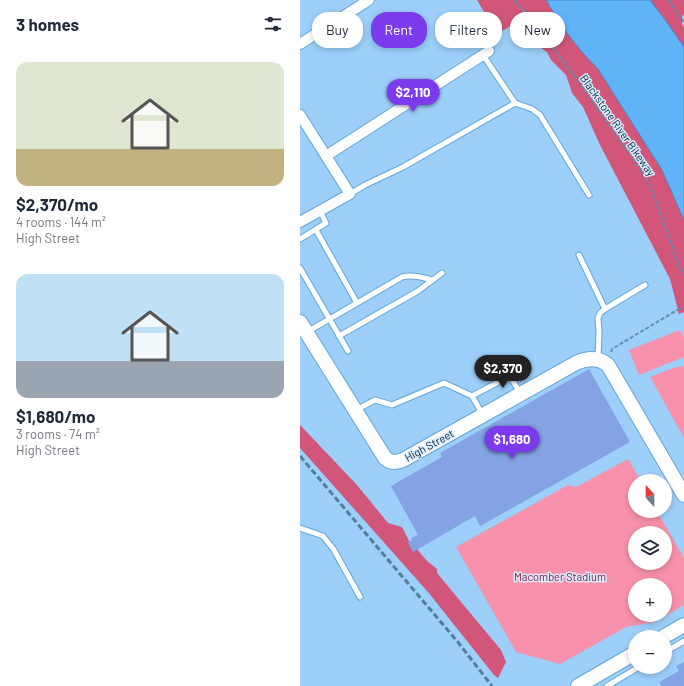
<!DOCTYPE html>
<meta charset="utf-8">
<style>
:root{--surface:#fff;--page:#f6f6f7;--text:#1f2937;--muted:#747a83;--accent:#7c3aed}
body{margin:0;font-family:Barlow,sans-serif;background:var(--page);color:var(--text);height:100vh;display:flex;flex-direction:column;font-size:15px;white-space:nowrap}
*{box-sizing:border-box;margin:0}
p{font-size:13px;color:var(--muted)}
.icon{flex:none;width:22px;height:22px;fill:none;stroke:currentColor;stroke-width:2;stroke-linecap:round;stroke-linejoin:round}
.map{position:relative;flex:1;overflow:hidden}
.drawer{display:flex;flex-direction:column;background:var(--surface);width:300px}
.drawer>*{flex:none}
.banner{position:absolute;left:12px;top:12px;width:312px;height:36px;display:flex;gap:8px}
.needle{width:26px;rotate:339deg}
.controls{position:absolute;left:328px;top:474px;display:grid;gap:8px}
.controls a{display:grid;place-items:center;width:44px;height:44px;border-radius:50%;background:var(--surface);box-shadow:0 2px 6px #0003;font-size:20px}
.price{position:absolute;translate:-50% -34px;padding:0 9px;border-radius:14px;background:var(--accent);color:#fff;font-size:13px;line-height:26px;filter:drop-shadow(0 1px 2px #0008)}
.price::after{content:'';position:absolute;left:50%;top:24px;width:12px;height:9px;margin-left:-6px;background:inherit;clip-path:polygon(0 0,100% 0,50% 100%)}
.price.on{background:#222;color:#fff}
ul{padding:0;list-style:none}
li{display:grid;align-content:center;gap:8px;height:212px;padding:0 16px}
li span{display:grid;place-items:center;height:124px;border-radius:12px;color:#555}
li>.icon{margin-inline-start:auto}
span .icon{width:72px;height:72px;fill:#fffc;stroke-width:1}
li b{font-size:17px}
h2{display:flex;justify-content:space-between;align-items:center;height:48px;padding:0 16px;font-size:17px}
.pill{padding:0 14px;border-radius:16px;background:var(--surface);box-shadow:0 2px 6px #0003;font-size:14px;line-height:36px}
.pill.on{background:var(--accent);color:#fff}
main{display:flex;flex:1;min-height:0}
.map>svg:first-child{display:block}
.green{fill:#f891ab;fill-rule:evenodd}
.forest{fill:#d1567a}
.water{fill:#5fb3f6;stroke:#4588bd}
.building{fill:#84a3e4}
.lines{fill:none;stroke-linecap:round;stroke-linejoin:round}
.lane-casing{stroke:#64a4d8;stroke-width:7}
.street-casing{stroke:#64a4d8;stroke-width:12}
.secondary-casing{stroke:#64a4d8;stroke-width:16}
.path{stroke:#638daf;stroke-width:2;stroke-dasharray:4 2;stroke-linecap:butt}
.lane{stroke:#fff;stroke-width:5}
.street{stroke:#fff;stroke-width:10}
.secondary{stroke:#fff;stroke-width:14}
.rail{stroke:#547c9c;stroke-width:3;stroke-dasharray:6 3;stroke-linecap:butt}
.labels{text-anchor:middle;dominant-baseline:central;stroke-width:3;stroke-linejoin:round;paint-order:stroke}
.street-label{font-size:11px;fill:#082438;stroke:#d9ecfd}
.park-label{font-size:11px;fill:#891743;stroke:#d9ecfd}
</style>
<main>
<section class="drawer">
<h2>3 homes<svg class="icon" aria-label="filters" viewBox="0 0 24 24"><path d="M4 7h16M4 17h16"/><circle cx="9" cy="7" r="2"/><circle cx="15" cy="17" r="2"/></svg></h2>
<ul>
<li><span style="background:linear-gradient(#dfe7d0 70%,#c2b280 0)"><svg class="icon" aria-label="home" viewBox="0 0 24 24"><path d="M3 11l9-7 9 7M6 9v11h12V9"/></svg></span><div><b>$2,370/mo</b><p>4 rooms · 144 m²</p><p>High Street</p></div></li>
<li><span style="background:linear-gradient(#bfe0f5 70%,#9aa5b1 0)"><svg class="icon" aria-label="home" viewBox="0 0 24 24"><path d="M3 11l9-7 9 7M6 9v11h12V9"/></svg></span><div><b>$1,680/mo</b><p>3 rooms · 74 m²</p><p>High Street</p></div></li>
</ul>
</section>
<div class="map">
<svg width="384" height="686" viewBox="0 0 384 686">
<rect width="100%" height="100%" fill="#9ccffa"/>
<g class="green">
<polygon points="380,330 384,338 384,357 339,375 329,350"/>
<polygon points="384,366 384,438 350,377 373,368"/>
<path d="M 328,459 L 341,481 L 335,481 L 335,511 L 357,511 L 384,558 L 384,605 L 355,622 L 326,627 L 260,664 L 216,652 L 156,547 L 268,485 L 276,487 ZM 335,533 L 365,533 L 365,563 L 335,563 ZM 335,585 L 365,585 L 365,615 L 335,615 Z"/>
</g>
<g class="forest">
<polygon points="177,0 246,0 263,28 282,52 298,69 362,170 384,220 384,312 379,314 370,279 300,145 283,107 272,93 266,75 251,60 247,52 238,46 222,42 211,26 197,34"/>
<polygon points="336,0 384,0 384,14 382,17 382,24 384,27 384,60"/>
<polygon points="0,425 57,485 88,523 102,527 113,549 117,549 127,561 137,569 137,573 201,650 206,662 198,678 194,675 128,592 0,448"/>
</g>
<polygon class="water" points="246,0 350,0 366,21 384,47 384,220 362,170 298,69 282,52 263,28"/>
<g class="building">
<polygon points="289,369 330,442 180,526 175,516 113,552 108,543 112,540 111,538 118,535 91,486 142,457 140,453"/>
<polygon points="384,662 384,686 362,686 359,682 379,671 376,666"/>
</g>
<g class="lines">
<defs>
<g id="lane">
<polyline points="183,55 215,103"/>
<polyline points="50,194 65,185 103,167 215,103 232,109 240,115 289,195"/>
<polyline points="16,230 57,303"/>
<polyline points="0,239 26,223 20,211"/>
<polyline points="279,255 305,309"/>
<polyline points="0,268 48,351"/>
<path d="M 7,332 L 102,277 C 113,274 123,278 133,280"/>
<polyline points="39,336 118,291 142,273"/>
<polyline points="298,359 299,332 298,318 300,313 305,309 345,285"/>
<polyline points="172,396 210,376 220,393"/>
<polyline points="56,410 75,400 92,405 144,383 172,396 183,415"/>
<polyline points="0,528 23,536 34,550 60,597"/>
<polyline points="365,652 384,641"/>
<polyline points="307,686 339,667"/>
</g>
<g id="street">
<polyline points="0,44 69,0"/>
<polyline points="0,115 50,194 0,222"/>
<polyline points="26,156 189,51"/>
</g>
<g id="secondary">
<path d="M 0,322 L 85,458 C 91,463 96,463 103,460 L 276,363 C 287,358 298,357 308,365 L 384,495"/>
<polyline points="363,637 384,625"/>
<polyline points="278,686 335,653"/>
</g>
</defs>
<use href="#lane" class="lane-casing"/>
<use href="#street" class="street-casing"/>
<use href="#secondary" class="secondary-casing"/>
<g class="path">
<polyline points="214,0 225,12 279,82 330,154 349,183 380,268 384,275"/>
<polyline points="368,0 384,22"/>
<polyline points="311,352 312,349 384,306"/>
</g>
<use href="#lane" class="lane"/>
<use href="#street" class="street"/>
<use href="#secondary" class="secondary"/>
<polyline class="rail" points="0,456 157,641 192,686"/>
</g>
<g class="labels">
<g class="street-label">
<text transform="translate(318 125) rotate(55)">Blackstone River Bikeway</text>
<text transform="translate(129 445) rotate(-29)">High Street</text>
</g>
<g class="park-label">
<text x="260" y="576">Macomber Stadium</text>
</g>
</g>
</svg>
<div class="controls">
<a><svg class="needle" viewBox="-14 -14 28 28"><path d="M0-13l5 13h-10z" fill="#e53935"/><path d="M0 13l5-13h-10z" fill="#747a83"/></svg></a>
<a><svg class="icon" aria-label="layers" viewBox="0 0 24 24"><path d="M12 4l9 5-9 5-9-5zM3 14l9 5 9-5"/></svg></a>
<a>+</a>
<a>−</a>
</div>
<b class="price" style="left:113px;top:113px">$2,110</b>
<b class="price on" style="left:203px;top:389px">$2,370</b>
<b class="price" style="left:212px;top:460px">$1,680</b>
<div class="banner">
<a class="pill">Buy</a>
<a class="pill on">Rent</a>
<a class="pill">Filters</a>
<a class="pill">New</a>
</div>
</div>
</main>
